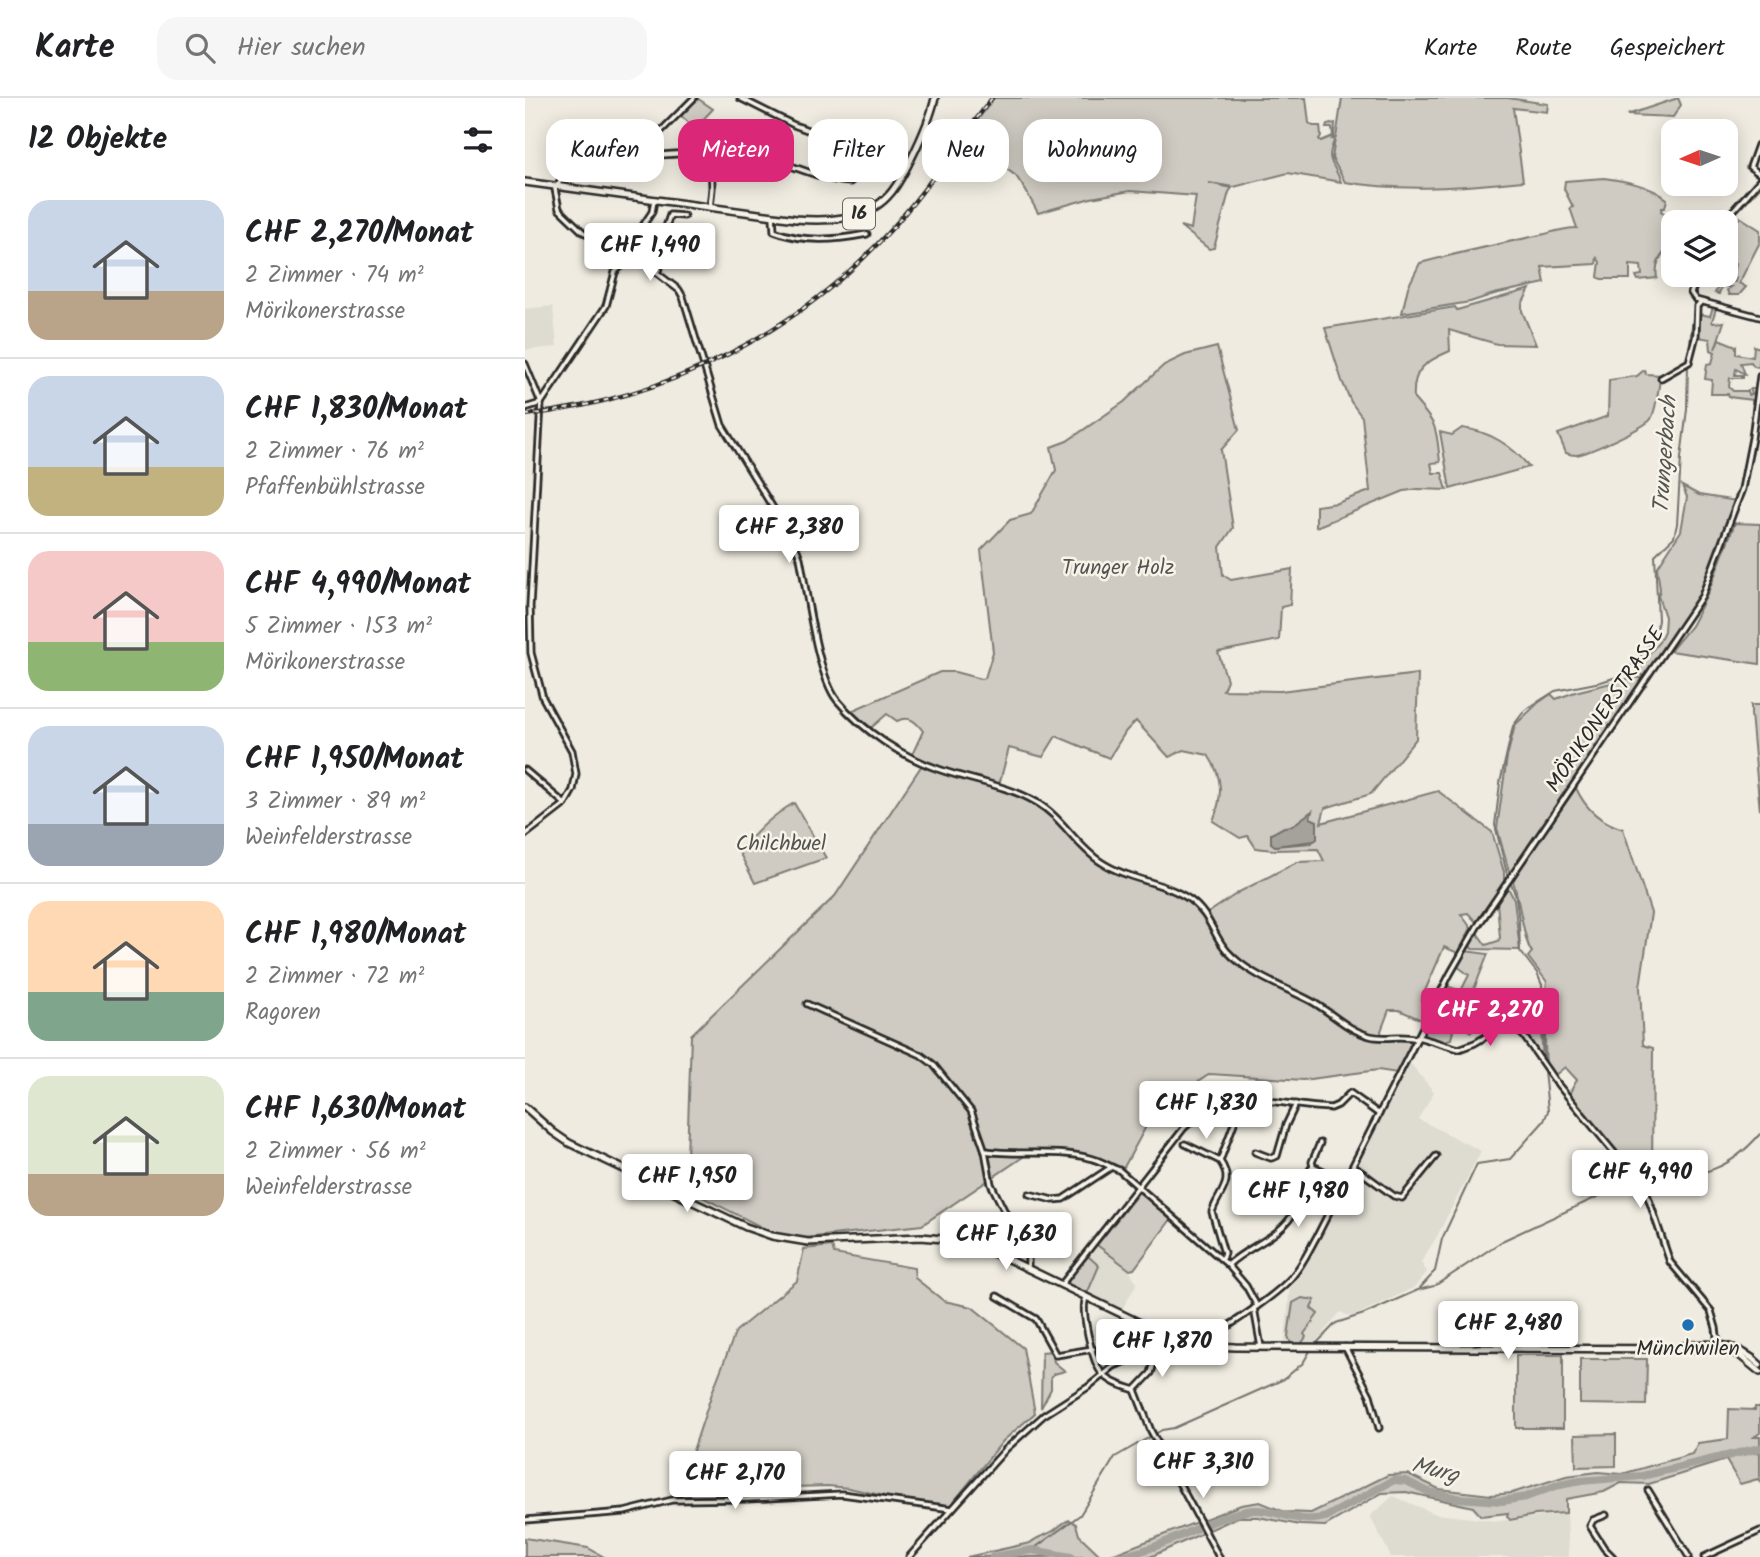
<!DOCTYPE html>
<html lang="de">
<meta charset="utf-8">
<style>
:root{--surface:#fff;--page:#f6f6f6;--text:#202124;--muted:#757577;--line:#e0e0e0;--accent:#db2777}
body{margin:0;font-family:Kalam,sans-serif;background:var(--page);color:var(--text);height:100vh;display:flex;flex-direction:column;font-size:26px;white-space:nowrap}
*{box-sizing:border-box;margin:0}
p{font-size:23px;color:var(--muted)}
.icon{flex:none;width:38px;height:38px;fill:none;stroke:currentColor;stroke-width:2;stroke-linecap:round;stroke-linejoin:round}
.map{position:relative;flex:1;overflow:hidden}
.sheet{display:flex;flex-direction:column;background:var(--surface);width:525px}
.sheet>*{flex:none}
.hud{position:absolute;left:21px;top:21px;width:665px;height:63px;display:flex;gap:14px}
.needle{width:46px;rotate:267deg}
.tools{position:absolute;left:1136px;top:21px;display:grid;gap:14px}
.tools a{display:grid;place-items:center;width:77px;height:77px;border-radius:14px;background:var(--surface);box-shadow:0 4px 18px #0003;font-size:35px}
.price{position:absolute;translate:-50% -60px;padding:0 16px;border-radius:7px;background:#fff;color:#222;font-size:23px;line-height:46px;filter:drop-shadow(0 2px 4px #0008)}
.price::after{content:'';position:absolute;left:50%;top:42px;width:21px;height:16px;margin-left:-10px;background:inherit;clip-path:polygon(0 0,100% 0,50% 100%)}
.price.active{background:var(--accent);color:#fff}
ul{padding:0;list-style:none}
li{display:flex;align-items:center;gap:21px;height:175px;padding:0 28px}
li+li{border-top:2px solid var(--line)}
li span{display:grid;place-items:center;flex:none;width:196px;height:140px;border-radius:21px;color:#555}
li>.icon{margin-inline-start:auto}
span .icon{width:84px;height:84px;fill:#fffc;stroke-width:1}
li b{font-size:30px}
h2{display:flex;justify-content:space-between;align-items:center;height:84px;padding:0 28px;font-size:30px}
.tag{padding:0 24px;border-radius:21px;background:var(--surface);box-shadow:0 4px 18px #0003;font-size:24px;line-height:63px}
.tag.active{background:var(--accent);color:#fff}
header{display:flex;align-items:center;gap:42px;box-sizing:border-box;height:98px;padding:0 35px;background:var(--surface);border-bottom:2px solid var(--line)}
header strong{font-size:33px}
nav{display:flex;gap:38px;margin-inline-start:auto;font-size:24px}
.search{width:490px;height:63px;background:var(--page);display:flex;align-items:center;gap:18px;box-sizing:border-box;padding:0 24px;border-radius:21px;color:var(--muted);font-size:26px}
main{display:flex;flex:1;min-height:0}
.map>svg:first-child{display:block}
.built{fill:#dedbd1}
.green{fill:#cfcbc2;stroke:#7d7b76;stroke-width:2;fill-rule:evenodd}
.water{fill:#a4a29a;stroke:#74726e;stroke-width:2}
.lines{fill:none;stroke-linecap:round;stroke-linejoin:round}
.stream{stroke:#74726e;stroke-width:2}
.river{stroke:#a4a29a;stroke-width:8}
.minor-casing{stroke:#2b2b2b;stroke-width:9}
.secondary-casing{stroke:#2b2b2b;stroke-width:10}
.primary-casing{stroke:#2b2b2b;stroke-width:10}
.minor{stroke:#f7f3e8;stroke-width:3.5}
.secondary{stroke:#f7f3e8;stroke-width:5}
.primary{stroke:#f7f3e8;stroke-width:5}
.rail-casing{stroke:#2b2b2b;stroke-width:4.5}
.rail{stroke:#f7f3e8;stroke-width:2;stroke-dasharray:5;stroke-linecap:butt}
.poi-dot{fill:#1f6fb2;stroke:#f7f3e8;stroke-width:2.5}
.labels{text-anchor:middle;dominant-baseline:central;stroke-width:5;stroke-linejoin:round;paint-order:stroke}
.shield{fill:#f7f3e8;stroke:#686764;stroke-width:2}
.shield-label{font-size:19px;font-weight:bold;fill:#2b2b2b}
.park-label{font-size:21px;fill:#545351;stroke:#f7f3e8}
.street-label{font-size:21px;fill:#2b2b2b;stroke:#f7f3e8}
.poi-label{font-size:21px;fill:#2b2b2b;stroke:#f7f3e8}
.water-label{font-size:23px;font-style:italic;fill:#555552;stroke:#f7f3e8}
</style>
<header>
<strong>Karte</strong>
<div class="search"><svg class="icon" aria-label="search" viewBox="0 0 24 24"><circle cx="10" cy="10" r="6"/><path d="M15 15l6 6"/></svg>Hier suchen</div>
<nav><a>Karte</a><a>Route</a><a>Gespeichert</a></nav>
</header>
<main>
<section class="sheet">
<h2>12 Objekte<svg class="icon" aria-label="filters" viewBox="0 0 24 24"><path d="M4 7h16M4 17h16"/><circle cx="9" cy="7" r="2"/><circle cx="15" cy="17" r="2"/></svg></h2>
<ul>
<li><span style="background:linear-gradient(#c9d6e8 65%,#b9a48a 0)"><svg class="icon" aria-label="home" viewBox="0 0 24 24"><path d="M3 11l9-7 9 7M6 9v11h12V9"/></svg></span><div><b>CHF 2,270/Monat</b><p>2 Zimmer · 74 m²</p><p>Mörikonerstrasse</p></div></li>
<li><span style="background:linear-gradient(#c9d6e8 65%,#c2b280 0)"><svg class="icon" aria-label="home" viewBox="0 0 24 24"><path d="M3 11l9-7 9 7M6 9v11h12V9"/></svg></span><div><b>CHF 1,830/Monat</b><p>2 Zimmer · 76 m²</p><p>Pfaffenbühlstrasse</p></div></li>
<li><span style="background:linear-gradient(#f6c9c9 65%,#8fb573 0)"><svg class="icon" aria-label="home" viewBox="0 0 24 24"><path d="M3 11l9-7 9 7M6 9v11h12V9"/></svg></span><div><b>CHF 4,990/Monat</b><p>5 Zimmer · 153 m²</p><p>Mörikonerstrasse</p></div></li>
<li><span style="background:linear-gradient(#c9d6e8 70%,#9aa5b1 0)"><svg class="icon" aria-label="home" viewBox="0 0 24 24"><path d="M3 11l9-7 9 7M6 9v11h12V9"/></svg></span><div><b>CHF 1,950/Monat</b><p>3 Zimmer · 89 m²</p><p>Weinfelderstrasse</p></div></li>
<li><span style="background:linear-gradient(#ffd9b3 65%,#7fa58c 0)"><svg class="icon" aria-label="home" viewBox="0 0 24 24"><path d="M3 11l9-7 9 7M6 9v11h12V9"/></svg></span><div><b>CHF 1,980/Monat</b><p>2 Zimmer · 72 m²</p><p>Ragoren</p></div></li>
<li><span style="background:linear-gradient(#dfe7d0 70%,#b9a48a 0)"><svg class="icon" aria-label="home" viewBox="0 0 24 24"><path d="M3 11l9-7 9 7M6 9v11h12V9"/></svg></span><div><b>CHF 1,630/Monat</b><p>2 Zimmer · 56 m²</p><p>Weinfelderstrasse</p></div></li>
</ul>
</section>
<div class="map">
<svg width="1235" height="1459" viewBox="0 0 1235 1459">
<rect width="100%" height="100%" fill="#efebe0"/>
<filter id="ink" filterUnits="userSpaceOnUse"><feTurbulence type="fractalNoise" baseFrequency=".0143" numOctaves="2"/><feDisplacementMap in="SourceGraphic" scale="14" xChannelSelector="R" yChannelSelector="G"/><feConvolveMatrix kernelMatrix="1 2 1 2 8 2 1 2 1" color-interpolation-filters="sRGB"/></filter>
<g filter="url(#ink)">
<g class="built">
<polygon points="28,208 32,249 0,252 0,211"/>
<polygon points="885,965 909,994 893,1021 956,1053 911,1140 896,1164 902,1174 890,1189 827,1219 815,1214 790,1245 760,1243 765,1185 790,1147"/>
<polygon points="572,1147 604,1172 612,1185 596,1213 543,1186 543,1180"/>
<polygon points="868,1398 911,1416 973,1423 1042,1416 1044,1459 866,1459 845,1418"/>
</g>
<g class="green">
<polygon points="172,0 188,11 170,30 156,18"/>
<path d="M 469,0 L 781,0 L 784,25 L 788,28 L 795,28 L 796,38 L 794,41 L 796,43 L 808,38 L 807,30 L 801,30 L 802,27 L 810,25 L 809,38 L 807,41 L 811,40 L 817,0 L 983,0 L 1023,6 L 1022,14 L 988,10 L 998,83 C 940,89 878,94 820,84 L 807,60 L 810,41 C 799,64 809,64 816,84 L 763,75 L 709,89 L 684,85 L 707,90 L 704,94 L 689,150 L 684,151 L 655,128 L 666,131 L 671,98 L 605,93 L 566,100 L 513,115 L 501,93 L 491,78 L 449,47 L 446,42 L 444,44 L 439,40 Z"/>
<polygon points="1153,0 1156,7 1148,19 1102,17"/>
<path d="M 1079,80 C 1100,83 1125,87 1142,101 L 1140,110 L 1137,110 L 1136,113 L 1147,121 L 1158,124 L 1148,124 L 1148,150 C 1134,154 1130,168 1132,180 L 1113,182 L 1111,178 L 1117,177 L 1116,168 L 1105,167 L 1105,181 L 1076,181 L 1073,179 L 1075,164 L 1072,160 L 1071,166 L 1017,169 L 1020,185 L 969,196 L 945,204 L 877,215 L 883,189 L 895,165 C 937,154 978,145 1020,136 C 1031,133 1040,130 1052,130 L 1045,110 L 1048,109 L 1039,91 L 1040,83 Z"/>
<polygon points="1215,119 1235,132 1235,144 1214,185 1221,189 1214,197 1204,197 1202,192 1206,189 1196,189 1194,196 1190,195 1196,182 1210,184 1211,180 1209,178 1211,166 1203,166 1201,172 1201,140"/>
<path d="M 1005,191 L 997,206 L 997,213 L 1011,247 L 972,246 L 924,232 L 925,253 C 899,264 887,272 889,301 C 913,328 911,328 915,364 L 906,365 L 908,375 L 917,375 L 922,392 L 893,391 L 879,393 L 791,429 L 791,408 L 812,405 L 845,393 L 837,319 L 826,304 L 817,283 L 800,230 L 930,209 L 932,212 Z"/>
<polygon points="1188,209 1191,211 1187,223 1188,225 1199,224 1190,251 1194,241 1211,248 1211,256 1228,259 1229,248 1235,250 1234,269 1229,268 1226,264 1216,265 1220,276 1211,271 1210,277 1218,277 1218,280 1205,280 1204,289 1208,293 1223,293 1223,297 1227,296 1225,291 1231,291 1230,305 1227,305 1227,302 1204,299 1203,296 1186,296 1187,282 1180,281 1182,266 1187,265 1190,254 1186,252 1185,241 1173,239 1174,216 1185,218"/>
<path d="M 692,249 L 714,332 L 696,352 L 708,430 L 695,449 L 698,477 L 706,482 L 767,471 L 765,507 L 756,509 L 754,542 L 693,554 L 702,582 L 698,592 L 755,593 L 893,576 L 891,641 L 846,696 L 800,710 L 796,725 L 913,693 L 967,734 L 979,774 L 979,786 L 951,824 L 943,815 L 936,816 L 946,830 L 933,855 L 919,849 L 896,902 L 907,907 L 899,923 L 874,912 L 864,912 L 856,933 L 858,941 L 883,940 L 887,943 L 872,975 L 853,972 L 778,982 L 685,976 L 630,1012 L 598,1071 L 582,1063 L 504,1055 L 397,1127 L 262,1142 L 161,1091 L 166,937 L 310,798 L 397,667 C 436,681 484,685 518,710 C 539,725 552,752 575,765 C 609,785 651,787 680,817 L 714,794 L 772,764 L 799,763 L 793,751 L 748,752 L 731,750 L 723,738 L 715,740 L 688,723 C 698,698 698,679 683,657 L 659,652 L 644,659 L 611,623 L 601,633 L 584,660 L 531,638 L 518,659 L 484,650 L 474,687 L 413,670 L 386,659 L 398,633 C 391,624 385,617 372,623 L 362,616 L 346,630 L 326,613 L 415,574 L 430,574 L 456,581 L 460,580 L 468,554 L 456,452 L 485,422 L 506,416 L 531,372 L 526,349 L 542,343 L 599,304 L 639,267 L 660,257 ZM 785,720 L 791,723 L 787,745 L 750,748 L 746,736 Z"/>
<path d="M 1119,272 L 1121,276 L 1136,277 C 1133,290 1132,310 1126,321 C 1121,329 1062,356 1051,357 C 1046,357 1046,357 1041,355 L 1033,336 L 1083,318 L 1084,282 L 1112,278 Z"/>
<path d="M 937,330 C 964,333 988,348 1004,369 L 925,391 L 915,334 L 927,337 Z"/>
<polygon points="1157,388 1174,397 1212,403 1177,497 1124,575 1117,578 1110,572 1134,544 1139,533 1140,519 1133,498 1135,491 1132,470 1156,433 1162,399"/>
<polygon points="1210,425 1235,426 1235,566 1145,553 1166,528 1183,495"/>
<polygon points="1110,579 1119,581 985,777 972,730 982,659 990,627 1013,605 1026,596 1031,601 1050,594"/>
<polygon points="1226,607 1235,607 1235,713 1226,616"/>
<path d="M 1051,690 C 1061,712 1076,724 1098,731 L 1126,815 L 1115,889 L 1118,947 L 1128,950 L 1127,1075 L 1111,1077 L 1044,996 L 1052,982 L 1040,969 L 1029,978 C 1026,975 1023,973 1022,969 C 1019,964 1020,892 1022,884 L 1003,859 L 1007,854 C 999,846 994,799 988,783 L 994,770 Z"/>
<path d="M 269,705 L 301,760 L 230,785 L 214,754 C 231,734 246,718 269,705 Z"/>
<polygon points="982,788 989,801 995,852 947,851 944,846 952,835 961,847 973,843 975,840 972,804"/>
<polygon points="940,853 963,856 947,896 943,897 949,904 949,911 967,918 946,934 937,928 938,923 934,919 923,928 928,933 926,941 919,943 919,946 900,940 897,936 922,888 936,893 944,877 932,868"/>
<polygon points="1017,910 1016,925 1011,929 1016,932 1018,963 995,931 998,921"/>
<polygon points="615,1093 647,1120 609,1171 605,1172 572,1147"/>
<polygon points="307,1148 309,1156 389,1170 390,1180 419,1203 447,1209 498,1250 510,1315 478,1343 422,1412 324,1390 303,1388 155,1392 188,1292 211,1233 272,1183 279,1151"/>
<polygon points="563,1158 574,1168 562,1196 543,1187 544,1181"/>
<polygon points="777,1200 790,1202 786,1210 793,1216 779,1236 781,1239 776,1246 766,1246 763,1238 768,1205"/>
<polygon points="527,1253 529,1264 540,1273 529,1276 526,1279 526,1291 516,1310 517,1254"/>
<rect x="991" y="1257" width="47" height="73"/>
<polygon points="1055,1261 1122,1261 1121,1307 1055,1306"/>
<polygon points="1230,1309 1235,1309 1235,1335 1229,1339 1235,1339 1235,1353 1228,1355 1235,1354 1235,1384 1233,1381 1215,1386 1201,1362 1124,1386 1096,1385 1079,1394 1041,1401 1041,1415 1010,1417 985,1422 982,1418 983,1415 956,1418 948,1409 881,1394 857,1395 800,1428 775,1427 733,1419 713,1419 625,1459 581,1459 716,1407 735,1404 760,1414 786,1415 863,1377 883,1376 914,1391 966,1397 987,1395 1041,1378 1073,1374 1097,1376 1167,1356 1173,1345 1203,1341 1204,1311 1230,1312"/>
<polygon points="1091,1336 1091,1368 1051,1369 1050,1337"/>
<path d="M 545,1422 L 551,1426 L 554,1437 L 577,1459 L 442,1459 L 505,1445 C 513,1438 520,1438 528,1433 C 535,1429 537,1424 545,1422 Z"/>
<polygon points="0,1440 63,1450 79,1459 0,1459"/>
</g>
<polygon class="water" points="787,713 785,720 792,723 792,741 789,743 750,748 746,745 746,736 759,729 767,728"/>
<g class="lines">
<g class="stream">
<polyline points="1200,127 1235,89"/>
<polyline points="1163,261 1171,194 1177,177"/>
<polyline points="983,780 970,727 975,685 988,628 1000,612 1030,593 1076,584 1098,577 1129,542 1133,522 1130,457 1149,439 1152,426 1156,360 1162,311 1163,267"/>
<polyline points="986,785 991,799 994,823 995,853 1012,875 1017,887 1019,962"/>
<path d="M 1118,1081 C 1171,1076 1197,1080 1235,1036"/>
<polyline points="907,1176 910,1173 917,1141 952,1066 985,1061 1019,1023 1023,1013 1019,972"/>
<polyline points="911,1187 979,1142 1109,1082"/>
<polyline points="895,1190 906,1178"/>
<polyline points="789,1248 811,1225 839,1216 893,1192 909,1188"/>
<polyline points="507,1452 555,1417 590,1359 637,1332 649,1330 759,1281 778,1265 785,1253"/>
</g>
<g class="river">
<polyline points="468,1459 507,1452 546,1459"/>
<path d="M 588,1459 C 636,1454 674,1423 721,1413 C 748,1407 769,1428 801,1419 L 869,1382 L 881,1383 L 904,1394 L 932,1400 L 977,1403 L 1001,1399 L 1030,1388 L 1055,1383 L 1117,1378 L 1235,1350"/>
</g>
<defs>
<g id="minor">
<path d="M 169,0 L 100,69 L 80,77 L 43,77 L 35,83 L 30,91 L 34,111 L 58,134 L 107,156 L 154,192 L 158,199 L 197,327 L 269,444 L 275,460 C 282,494 292,577 312,602 C 338,633 377,659 416,672 C 447,683 482,687 511,704 C 537,719 551,748 576,764 C 603,782 637,783 664,801 C 688,818 688,842 708,859 C 731,880 759,889 786,903 C 806,914 822,932 845,938 C 860,942 877,936 892,941"/>
<polyline points="1233,47 1225,69 1235,76"/>
<path d="M 119,52 C 135,64 166,48 186,60 L 187,90 L 185,110"/>
<path d="M 186,60 C 223,40 283,82 325,84 L 332,78 L 339,55 L 334,51 L 269,27 L 215,0"/>
<path d="M 248,118 L 249,133 C 279,145 311,142 342,136"/>
<polyline points="1198,124 1235,82"/>
<polyline points="132,174 141,158 141,129 145,117 159,118"/>
<polyline points="1173,177 1166,195 1171,202 1235,219"/>
<polyline points="0,266 16,305"/>
<polyline points="1136,280 1164,264 1171,237 1172,208 1176,204"/>
<polyline points="0,310 16,305"/>
<polyline points="0,672 40,706"/>
<polyline points="0,737 40,706 48,692 51,676 47,653 18,600 6,555 5,508 16,305 81,208 90,174 105,160 117,129 127,114 129,102"/>
<polyline points="282,906 396,957 408,966 446,1013 460,1053 466,1086 503,1160 503,1171"/>
<polyline points="893,939 934,951 950,945 977,929 989,931 998,937 1030,983 1121,1093 1145,1164 1186,1213 1191,1230 1193,1247"/>
<polyline points="660,1046 695,1063"/>
<path d="M 460,1053 C 494,1058 532,1051 564,1060 C 576,1062 584,1069 594,1072 L 703,1167 L 721,1188 L 732,1208"/>
<polyline points="730,1054 746,1060 752,1058 761,1027 771,1006"/>
<polyline points="788,1068 787,1064 795,1045"/>
<polyline points="828,1068 869,1098 877,1100 911,1058"/>
<polyline points="504,1096 528,1102 538,1101 585,1070"/>
<path d="M 697,1161 L 699,1155 L 687,1114 C 694,1093 710,1085 695,1063 L 718,1001"/>
<path d="M 703,1167 C 722,1149 751,1141 766,1119 C 777,1104 776,1081 788,1068 L 820,1083"/>
<path d="M 536,1187 L 659,1030 C 707,984 750,1008 806,1010 L 813,1007 L 825,995 L 854,1016"/>
<polyline points="472,1198 511,1221 531,1257 568,1251"/>
<path d="M 561,1200 C 555,1212 568,1264 576,1274 C 585,1285 598,1288 610,1292"/>
<polyline points="729,1210 736,1249"/>
<path d="M 673,1247 C 681,1235 693,1234 705,1227 C 723,1215 752,1196 766,1180 C 777,1168 784,1152 792,1138 L 925,876 L 952,829 L 1177,498 L 1217,391 L 1227,340 L 1235,278"/>
<polyline points="820,1249 845,1297 854,1330"/>
<polyline points="610,1292 626,1333 694,1459"/>
<polyline points="610,1292 626,1275 633,1251"/>
<polyline points="1123,1392 1164,1459"/>
<polyline points="1081,1417 1068,1422 1065,1428 1079,1450 1088,1459"/>
<polyline points="0,1422 99,1414 147,1402 222,1401 317,1396 427,1411"/>
<polyline points="384,1459 481,1351 519,1317 563,1289 589,1268 639,1248 646,1240"/>
<polyline points="1179,1459 1235,1433"/>
</g>
<g id="secondary">
<polyline points="0,1009 28,1034 44,1045 221,1129 247,1138 283,1144 396,1139 429,1142 448,1147 481,1160 646,1240 673,1247 710,1249 1186,1251 1213,1256 1235,1274"/>
<path d="M 1158,1248 C 1187,1244 1213,1245 1235,1267"/>
</g>
<path id="primary" d="M 0,84 L 271,121 C 301,124 341,122 363,98 C 373,88 379,74 386,61 C 396,41 405,22 410,0"/>
</defs>
<use href="#minor" class="minor-casing"/>
<use href="#secondary" class="secondary-casing"/>
<use href="#primary" class="primary-casing"/>
<use href="#minor" class="minor"/>
<use href="#secondary" class="secondary"/>
<use href="#primary" class="primary"/>
<defs>
<path id="rail" d="M 0,317 C 142,301 275,235 370,127 C 405,87 435,42 467,0"/>
</defs>
<use href="#rail" class="rail-casing"/>
<use href="#rail" class="rail"/>
</g>
</g>
<circle class="poi-dot" cx="1163" cy="1227" r="7"/>
<g class="labels">
<rect class="shield" x="318" y="100.5" width="32" height="31" rx="5"/>
<g class="shield-label">
<text x="334" y="116">16</text>
</g>
<g class="park-label">
<text x="593" y="470">Trunger Holz</text>
<text x="256" y="746">Chilchbuel</text>
</g>
<g class="street-label">
<text transform="translate(1081 612) rotate(-56)">MÖRIKONERSTRASSE</text>
</g>
<g class="poi-label">
<text x="1163" y="1251">Münchwilen</text>
</g>
<g class="water-label">
<text transform="translate(1141 357) rotate(-86)">Trungerbach</text>
<text transform="translate(910 1373) rotate(14)">Murg</text>
</g>
</g>
</svg>
<div class="tools">
<a><svg class="needle" viewBox="-14 -14 28 28"><path d="M0-13l5 13h-10z" fill="#e53935"/><path d="M0 13l5-13h-10z" fill="#757577"/></svg></a>
<a><svg class="icon" aria-label="layers" viewBox="0 0 24 24"><path d="M12 4l9 5-9 5-9-5zM3 14l9 5 9-5"/></svg></a>
</div>
<b class="price" style="left:125px;top:185px">CHF 1,490</b>
<b class="price" style="left:264px;top:467px">CHF 2,380</b>
<b class="price active" style="left:965px;top:950px">CHF 2,270</b>
<b class="price" style="left:681px;top:1043px">CHF 1,830</b>
<b class="price" style="left:1115px;top:1112px">CHF 4,990</b>
<b class="price" style="left:162px;top:1116px">CHF 1,950</b>
<b class="price" style="left:773px;top:1131px">CHF 1,980</b>
<b class="price" style="left:481px;top:1174px">CHF 1,630</b>
<b class="price" style="left:983px;top:1263px">CHF 2,480</b>
<b class="price" style="left:637px;top:1281px">CHF 1,870</b>
<b class="price" style="left:678px;top:1402px">CHF 3,310</b>
<b class="price" style="left:210px;top:1413px">CHF 2,170</b>
<div class="hud">
<a class="tag">Kaufen</a>
<a class="tag active">Mieten</a>
<a class="tag">Filter</a>
<a class="tag">Neu</a>
<a class="tag">Wohnung</a>
</div>
</div>
</main>
